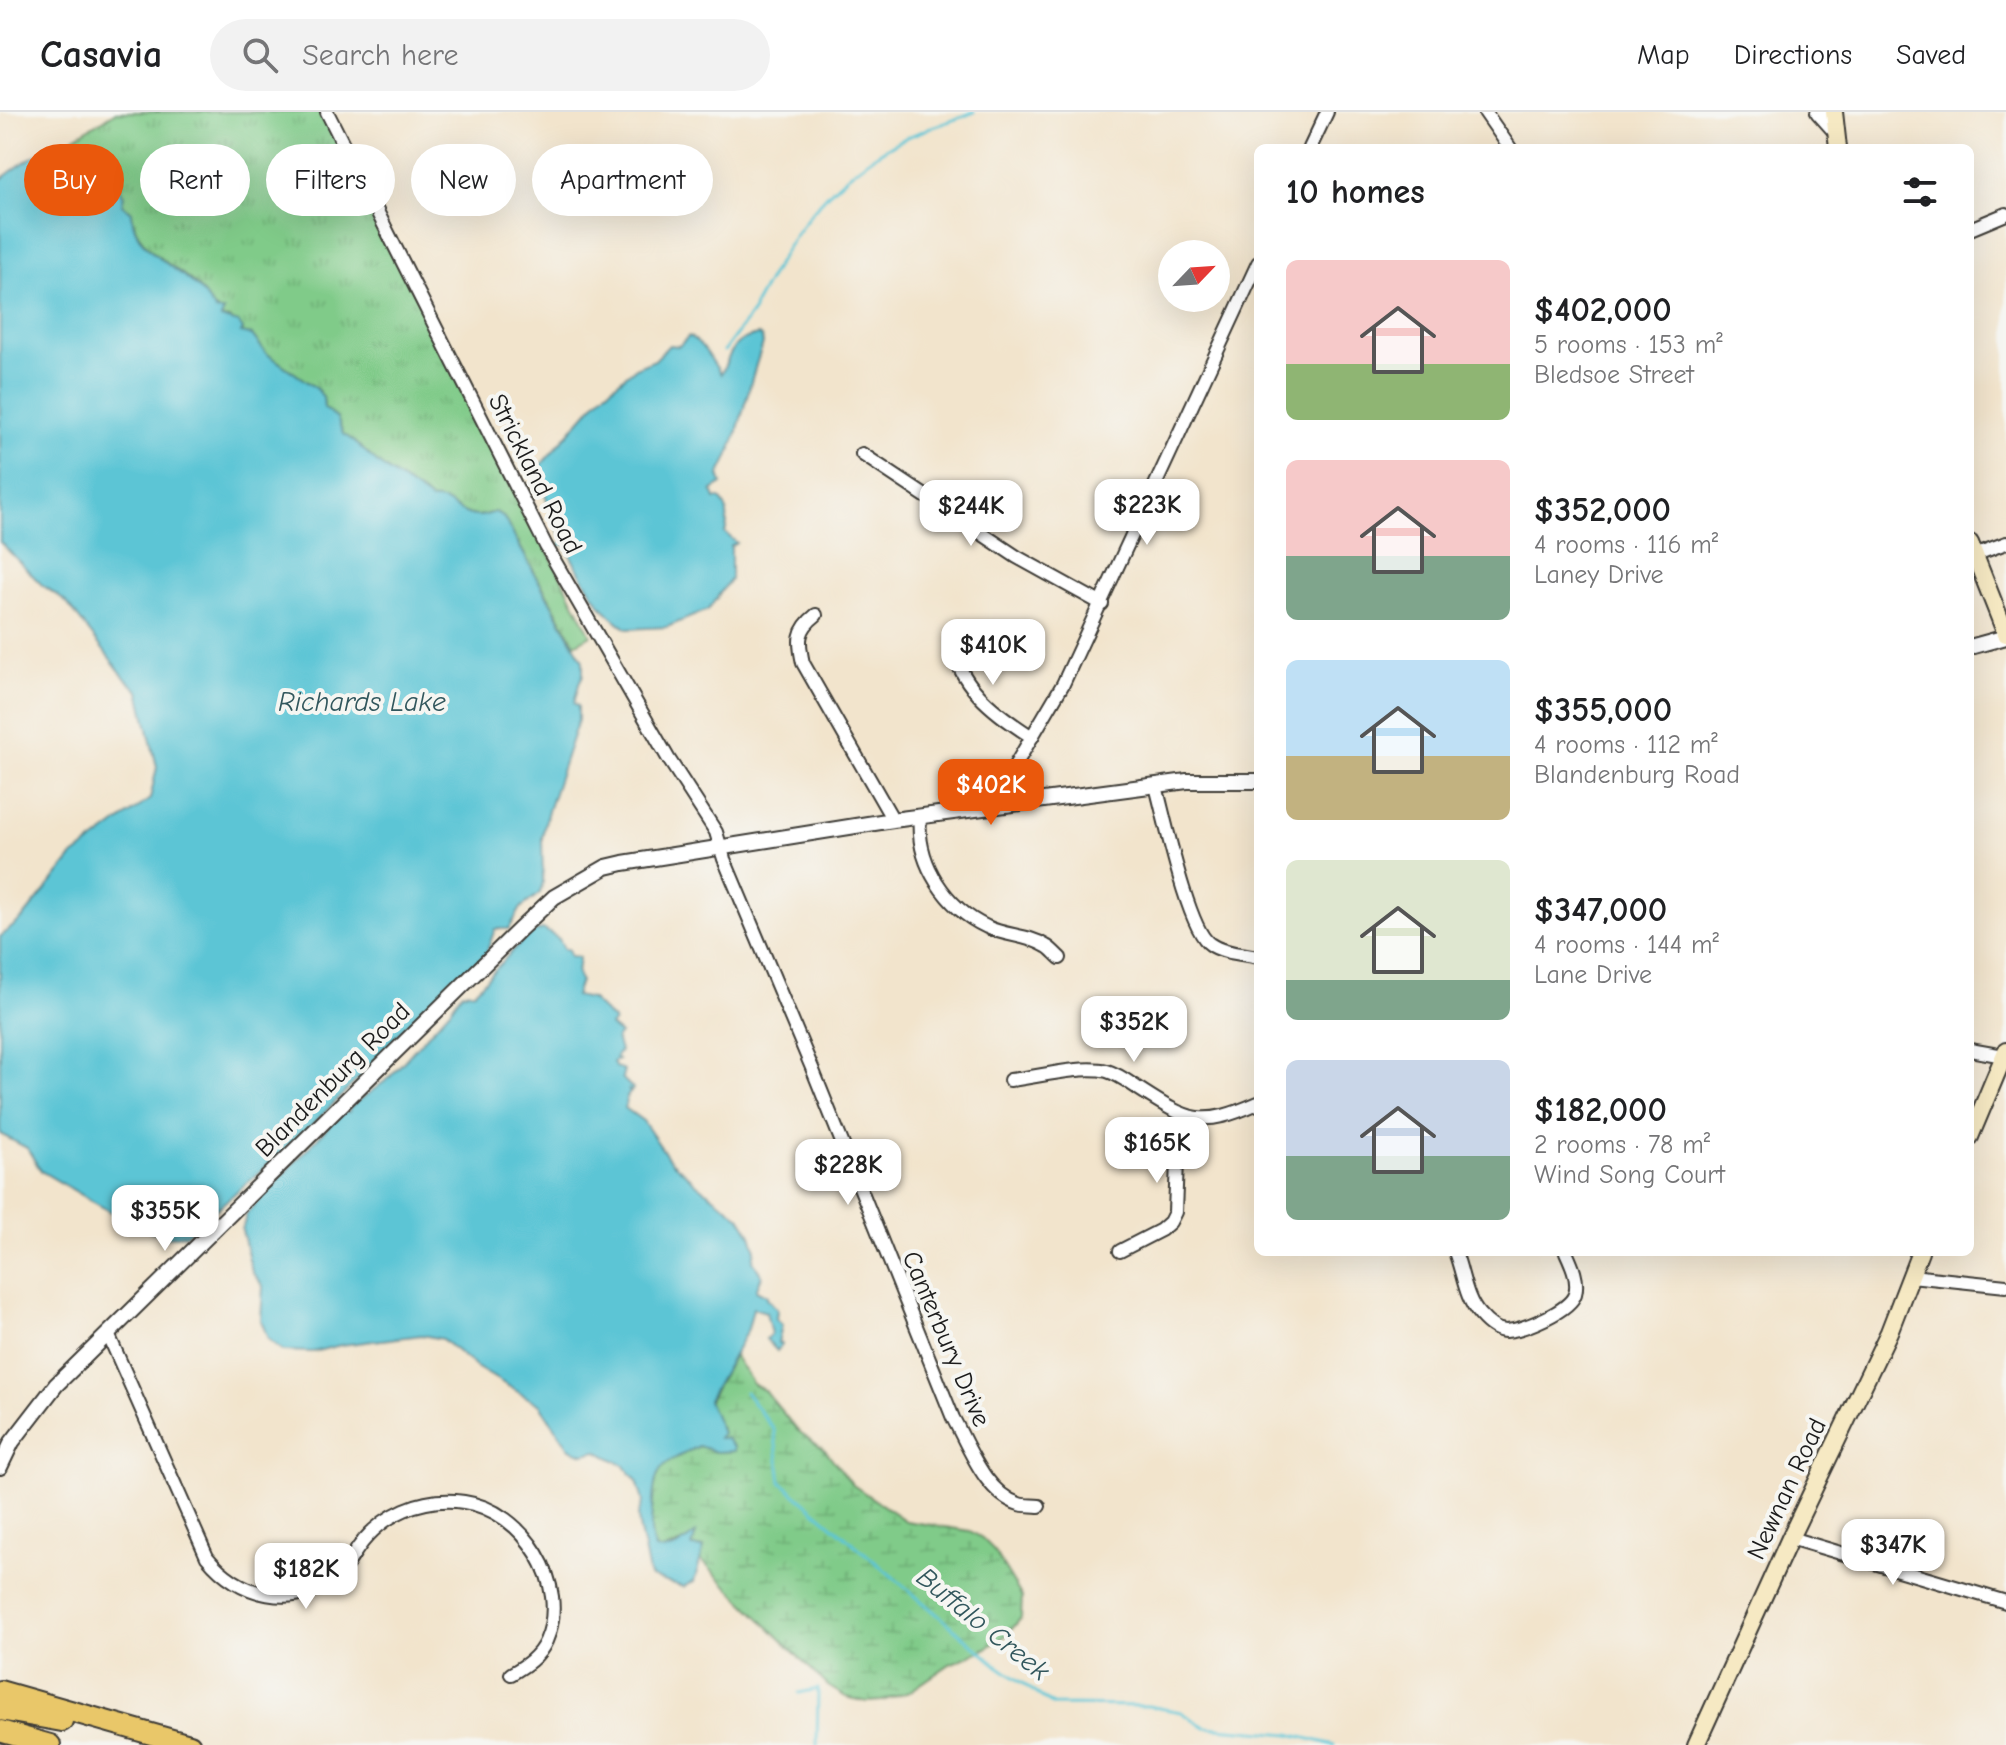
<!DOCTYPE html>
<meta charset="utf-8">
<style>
:root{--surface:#fff;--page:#f2f2f2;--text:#202124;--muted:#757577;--line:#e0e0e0;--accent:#ea580c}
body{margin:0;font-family:"Comic Neue",sans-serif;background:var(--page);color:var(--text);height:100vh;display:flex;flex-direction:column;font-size:30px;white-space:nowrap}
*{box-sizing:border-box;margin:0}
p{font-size:26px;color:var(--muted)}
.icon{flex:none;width:44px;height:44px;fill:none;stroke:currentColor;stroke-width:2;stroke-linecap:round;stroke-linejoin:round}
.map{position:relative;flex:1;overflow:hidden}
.details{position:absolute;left:1254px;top:32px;width:720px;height:1112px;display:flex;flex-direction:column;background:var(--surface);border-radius:12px;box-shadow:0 8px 32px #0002}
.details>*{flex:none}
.hud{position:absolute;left:24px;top:32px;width:760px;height:72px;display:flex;gap:16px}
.needle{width:52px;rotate:65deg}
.buttons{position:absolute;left:1158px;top:128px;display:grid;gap:16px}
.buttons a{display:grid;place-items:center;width:72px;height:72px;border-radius:50%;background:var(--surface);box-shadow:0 8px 32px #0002;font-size:40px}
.price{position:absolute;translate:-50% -68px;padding:0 18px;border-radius:16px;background:#fff;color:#222;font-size:26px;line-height:52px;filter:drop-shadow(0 2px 4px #0008)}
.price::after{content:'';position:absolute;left:50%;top:48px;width:24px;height:18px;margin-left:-12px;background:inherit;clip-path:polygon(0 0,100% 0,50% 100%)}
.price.selected{background:var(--accent);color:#fff}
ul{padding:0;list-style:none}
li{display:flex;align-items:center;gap:24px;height:200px;padding:0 32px}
li span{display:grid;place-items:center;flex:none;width:224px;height:160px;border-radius:12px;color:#555}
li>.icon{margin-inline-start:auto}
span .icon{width:96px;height:96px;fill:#fffc;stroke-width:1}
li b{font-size:34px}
h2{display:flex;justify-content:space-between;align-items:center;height:96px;padding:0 32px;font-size:34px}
.pill{padding:0 28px;border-radius:36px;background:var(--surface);box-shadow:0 8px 32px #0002;font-size:28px;line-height:72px}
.pill.selected{background:var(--accent);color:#fff}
header{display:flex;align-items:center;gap:48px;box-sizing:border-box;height:112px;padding:0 40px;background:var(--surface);border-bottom:2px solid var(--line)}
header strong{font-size:38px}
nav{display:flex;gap:44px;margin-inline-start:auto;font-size:28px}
.search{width:560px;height:72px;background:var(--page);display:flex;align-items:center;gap:20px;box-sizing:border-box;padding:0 28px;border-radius:44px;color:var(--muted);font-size:30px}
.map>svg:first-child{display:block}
.wetland{fill:url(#wetland-marsh);stroke:#4e7452;stroke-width:2}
.park{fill:url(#park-tufts);stroke:#4e7452;stroke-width:2}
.water{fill:#5bc5d5;stroke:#3c7078;stroke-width:2}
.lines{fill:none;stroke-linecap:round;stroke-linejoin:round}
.stream{stroke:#5bc5d5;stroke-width:3}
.minor-casing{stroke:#3c3a36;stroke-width:16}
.tertiary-casing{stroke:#3c3a36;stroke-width:18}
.secondary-casing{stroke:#3c3a36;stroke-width:20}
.trunk-casing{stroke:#3c3a36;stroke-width:24}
.minor{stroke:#fff;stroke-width:12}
.tertiary{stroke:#fff;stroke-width:14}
.secondary{stroke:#f6e9c3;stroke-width:16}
.trunk{stroke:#e9c769;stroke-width:20}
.labels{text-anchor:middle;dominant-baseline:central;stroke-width:8;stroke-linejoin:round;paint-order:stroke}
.street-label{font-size:26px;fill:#1c1c1c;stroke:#f6f6f2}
.water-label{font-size:28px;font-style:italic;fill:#32575d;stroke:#f6f6f2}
</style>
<header>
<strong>Casavia</strong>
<div class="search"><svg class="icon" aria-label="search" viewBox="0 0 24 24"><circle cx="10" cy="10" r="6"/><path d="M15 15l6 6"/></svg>Search here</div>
<nav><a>Map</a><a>Directions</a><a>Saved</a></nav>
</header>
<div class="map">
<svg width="2006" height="1633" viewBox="0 0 2006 1633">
<defs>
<pattern id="wetland-marsh" width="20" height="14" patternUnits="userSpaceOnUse" patternTransform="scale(2)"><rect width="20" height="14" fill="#80cb89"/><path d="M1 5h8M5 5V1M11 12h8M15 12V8" fill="none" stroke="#6eae76"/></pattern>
<pattern id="park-tufts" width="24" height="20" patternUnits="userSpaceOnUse" patternTransform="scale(2)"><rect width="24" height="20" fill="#80cb89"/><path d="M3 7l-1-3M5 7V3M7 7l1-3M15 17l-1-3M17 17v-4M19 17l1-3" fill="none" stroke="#6eae76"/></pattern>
</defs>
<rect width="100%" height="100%" fill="#f6f6f2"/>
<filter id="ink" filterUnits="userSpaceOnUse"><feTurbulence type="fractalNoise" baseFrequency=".0125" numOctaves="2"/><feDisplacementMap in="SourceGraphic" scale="16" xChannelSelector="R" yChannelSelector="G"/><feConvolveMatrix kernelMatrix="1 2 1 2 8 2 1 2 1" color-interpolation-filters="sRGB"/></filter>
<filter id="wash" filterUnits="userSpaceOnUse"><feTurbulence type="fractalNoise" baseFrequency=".006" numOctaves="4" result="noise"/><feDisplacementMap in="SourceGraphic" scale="32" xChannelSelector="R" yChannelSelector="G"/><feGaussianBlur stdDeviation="1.8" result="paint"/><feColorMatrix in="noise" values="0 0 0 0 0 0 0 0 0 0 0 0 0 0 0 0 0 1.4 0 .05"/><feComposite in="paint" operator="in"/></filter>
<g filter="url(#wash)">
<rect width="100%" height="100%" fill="#f2e4cc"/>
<path class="wetland" d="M 734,1243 L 753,1272 L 765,1279 L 797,1318 L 826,1339 L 853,1373 L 906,1409 L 970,1419 L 982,1426 L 992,1436 L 1022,1485 L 1021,1506 L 1007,1523 L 983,1538 L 950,1552 L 909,1580 L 882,1589 L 867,1590 L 846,1585 L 828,1574 L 700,1447 L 704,1435 L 692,1436 L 693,1432 L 689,1428 L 662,1439 L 655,1436 C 649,1422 651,1413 652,1399 C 656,1351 657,1356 699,1334 L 717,1340 L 734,1339 L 718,1326 L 721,1317 L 707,1292 Z"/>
<path class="park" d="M 116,0 L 322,0 L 591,523 L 575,532 L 504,406 L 496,400 C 490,401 482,405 476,404 C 458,403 448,385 431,388 C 414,375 395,365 378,351 C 366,341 357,330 343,322 L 337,306 L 324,296 L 323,285 L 317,277 L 266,241 L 252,223 L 242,222 L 243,217 L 230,207 L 221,206 L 222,201 C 210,197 205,182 196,173 C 168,148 138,142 130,98 L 125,97 L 122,92 C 123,71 104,49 92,29 L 68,29 Z"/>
<g class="water">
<path d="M 86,28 C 98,30 117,54 120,66 C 122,74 118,77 124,84 L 122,92 L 132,100 C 131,137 174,153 196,174 C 204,181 209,190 216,199 L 224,199 L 221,206 L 239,211 L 243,217 L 241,221 L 252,223 L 266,241 L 317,277 L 323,285 L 324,296 L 337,306 L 343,322 C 357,330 366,341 378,351 C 395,365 414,375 431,388 C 448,385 458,403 476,404 C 483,405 490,401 496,400 L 504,406 L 583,549 L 583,563 L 579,572 L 574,591 L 578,594 L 578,608 L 547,702 L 542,726 L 543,770 L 540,781 L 521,796 L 509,817 L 495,817 L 486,842 L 449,878 L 410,909 L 361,964 L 295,1030 L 187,1122 L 168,1125 L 133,1113 L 41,1059 L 27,1036 L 0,1022 L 0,825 L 23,806 L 72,745 L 150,687 L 157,655 L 139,579 L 126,567 L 66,490 L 41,472 L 0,430 L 0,68 C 29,45 49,32 86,28 Z"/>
<path d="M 758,223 L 762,225 L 763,232 C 748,271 739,330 719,363 L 722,372 L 712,378 L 715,387 L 719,386 C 730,395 728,410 725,421 L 737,431 L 731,434 L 731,466 L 708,498 L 667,515 L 627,517 C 621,512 614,507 608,501 C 584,477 537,386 541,353 L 602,283 L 635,256 L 655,248 L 669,233 L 679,234 L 689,224 C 705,233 710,247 721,262 C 732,241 730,228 758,223 Z"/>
<path d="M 543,817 L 559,827 L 564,837 L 568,837 L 570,844 L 579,845 L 577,862 L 580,869 L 575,884 L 591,887 L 614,909 L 610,914 L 620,922 L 616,927 L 620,939 L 615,946 L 618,948 L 613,950 L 615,955 L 624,958 L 622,966 L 633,977 L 631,980 L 628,977 L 630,981 L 626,986 L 625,996 L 643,1009 L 669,1047 L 697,1072 L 740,1105 L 751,1123 L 755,1136 L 753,1149 L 762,1164 L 756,1178 L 768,1184 L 767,1186 L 777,1197 L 776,1207 L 782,1213 L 778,1231 L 781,1231 L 780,1235 L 777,1239 L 766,1227 L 771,1222 L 766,1200 L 753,1196 L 748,1217 L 708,1288 L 722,1321 L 718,1326 L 726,1326 L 734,1335 L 734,1339 L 716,1340 L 699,1334 C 657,1356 656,1351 652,1399 C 651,1413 649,1422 655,1437 C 669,1443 685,1430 696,1421 L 692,1435 L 704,1436 L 694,1470 L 683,1475 L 650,1465 L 639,1414 L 638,1403 L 643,1389 L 637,1369 L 624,1353 L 597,1339 L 584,1342 L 570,1337 L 540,1293 L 476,1255 L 442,1227 L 422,1223 L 341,1233 L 313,1240 L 283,1239 L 268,1227 L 261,1208 L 263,1174 L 252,1160 L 242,1118 L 247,1101 L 342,1000 L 349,1000 L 350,995 L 388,967 L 450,898 L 462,880 L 475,879 L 528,822 Z"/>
</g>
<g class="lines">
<g class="stream">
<path d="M 724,239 L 754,198 L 755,192 C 794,121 820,74 894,32 C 918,18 948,11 974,0"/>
<polyline points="551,438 565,430"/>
<polyline points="745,1280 774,1318 781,1370 998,1554 1053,1593 1148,1594 1181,1600 1205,1615 1290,1622 1334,1633"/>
<polyline points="799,1581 818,1577 817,1633"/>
</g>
</g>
</g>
<g filter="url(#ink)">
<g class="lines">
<defs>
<g id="minor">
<path d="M 327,0 L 546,434 L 668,646 L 716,720 L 724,747 L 812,956 L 953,1306 C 969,1335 985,1381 1019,1392 C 1025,1394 1033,1393 1039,1394"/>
<polyline points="1485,0 1510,36"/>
<polyline points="1310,36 1327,0"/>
<polyline points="1970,117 2006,102"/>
<polyline points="862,342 1017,445 1102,492"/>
<polyline points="1974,443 2006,431"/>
<path d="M 816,503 C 797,518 798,529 803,551 L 893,708"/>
<path d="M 950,524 C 957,573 993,600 1032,625"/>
<path d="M 1156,674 C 1164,703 1188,818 1210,832 C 1222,841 1244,842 1258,845"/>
<polyline points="990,696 1063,572 1258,151"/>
<path d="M 920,706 C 916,751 946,796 987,815 C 1005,824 1029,823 1046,834 C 1051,836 1056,843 1060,846"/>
<polyline points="1970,938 2004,944"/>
<path d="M 1010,968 C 1037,965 1081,953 1107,959 C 1118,962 1130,971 1139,977 C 1190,1010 1201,1016 1258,991"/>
<polyline points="1120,1139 1161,1118 1170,1110 1175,1100 1177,1049 1194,1007"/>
<path d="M 1455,1140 C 1463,1160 1465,1187 1480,1203 C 1486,1210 1496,1219 1506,1219 C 1523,1218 1570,1199 1575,1182 C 1579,1168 1572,1153 1566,1140"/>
<polyline points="1911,1164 2006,1174"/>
<path d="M 108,1222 L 207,1445 C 240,1485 293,1498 336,1465 C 346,1457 351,1446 358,1436 C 382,1402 422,1384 464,1390 C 523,1398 571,1473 546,1529 C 539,1545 525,1554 511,1562"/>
<polyline points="1790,1426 2006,1490"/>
</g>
<g id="tertiary">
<polyline points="1818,0 1836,20"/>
<polyline points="1970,535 2006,525"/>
<polyline points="0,1355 12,1330 56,1273 519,818 554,785 606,755 623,751 893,708 1187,669 1258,669"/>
</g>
<g id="secondary">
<polyline points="1834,0 1838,36"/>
<polyline points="1970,431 2006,522"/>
<polyline points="1970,1025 2006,939"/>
<polyline points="1696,1633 1790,1426 1889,1220 1920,1140"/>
</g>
<g id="trunk">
<polyline points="0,1579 190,1633"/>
<polyline points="0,1598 62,1609"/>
<polyline points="0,1619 50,1633"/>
</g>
</defs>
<use href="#minor" class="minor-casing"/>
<use href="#tertiary" class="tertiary-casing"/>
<use href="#secondary" class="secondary-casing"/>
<use href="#trunk" class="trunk-casing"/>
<use href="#minor" class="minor"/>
<use href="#tertiary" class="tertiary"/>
<use href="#secondary" class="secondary"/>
<use href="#trunk" class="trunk"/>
</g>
</g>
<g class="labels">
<g class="street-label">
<text transform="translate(535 362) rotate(63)">Strickland Road</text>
<text transform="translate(333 968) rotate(-45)">Blandenburg Road</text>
<text transform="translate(946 1227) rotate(67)">Canterbury Drive</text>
<text transform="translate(1787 1377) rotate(-65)">Newnan Road</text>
</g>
<g class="water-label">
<text x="362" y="590">Richards Lake</text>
<text transform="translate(983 1512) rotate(39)">Buffalo Creek</text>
</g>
</g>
</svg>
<div class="buttons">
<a><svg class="needle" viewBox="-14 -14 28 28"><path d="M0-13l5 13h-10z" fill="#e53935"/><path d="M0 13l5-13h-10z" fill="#757577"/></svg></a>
</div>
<b class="price" style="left:1147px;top:435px">$223K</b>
<b class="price" style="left:971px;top:436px">$244K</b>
<b class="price" style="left:993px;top:575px">$410K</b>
<b class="price selected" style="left:991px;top:715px">$402K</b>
<b class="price" style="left:1134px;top:952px">$352K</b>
<b class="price" style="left:1157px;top:1073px">$165K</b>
<b class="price" style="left:848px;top:1095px">$228K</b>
<b class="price" style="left:165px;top:1141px">$355K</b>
<b class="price" style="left:1893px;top:1475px">$347K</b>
<b class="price" style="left:306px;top:1499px">$182K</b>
<div class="hud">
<a class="pill selected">Buy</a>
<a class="pill">Rent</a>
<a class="pill">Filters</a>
<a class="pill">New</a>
<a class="pill">Apartment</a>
</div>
<section class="details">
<h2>10 homes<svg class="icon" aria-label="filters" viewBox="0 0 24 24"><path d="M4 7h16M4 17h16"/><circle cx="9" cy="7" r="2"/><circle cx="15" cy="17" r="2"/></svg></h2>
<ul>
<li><span style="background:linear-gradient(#f6c9c9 65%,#8fb573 0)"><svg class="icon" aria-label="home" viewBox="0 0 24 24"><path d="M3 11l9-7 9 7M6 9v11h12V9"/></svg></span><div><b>$402,000</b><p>5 rooms · 153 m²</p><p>Bledsoe Street</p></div></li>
<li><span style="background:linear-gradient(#f6c9c9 60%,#7fa58c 0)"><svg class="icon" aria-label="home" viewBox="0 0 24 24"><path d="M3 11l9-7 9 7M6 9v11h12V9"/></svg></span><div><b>$352,000</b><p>4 rooms · 116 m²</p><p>Laney Drive</p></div></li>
<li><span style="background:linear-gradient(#bfe0f5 60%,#c2b280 0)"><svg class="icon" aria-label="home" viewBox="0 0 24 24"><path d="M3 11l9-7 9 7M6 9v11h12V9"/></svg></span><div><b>$355,000</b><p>4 rooms · 112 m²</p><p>Blandenburg Road</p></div></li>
<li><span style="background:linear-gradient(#dfe7d0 75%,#7fa58c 0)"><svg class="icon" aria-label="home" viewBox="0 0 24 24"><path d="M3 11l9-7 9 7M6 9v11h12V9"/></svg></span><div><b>$347,000</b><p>4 rooms · 144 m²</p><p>Lane Drive</p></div></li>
<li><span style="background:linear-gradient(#c9d6e8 60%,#7fa58c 0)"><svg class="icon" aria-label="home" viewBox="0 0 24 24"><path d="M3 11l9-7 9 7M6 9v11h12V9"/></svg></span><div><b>$182,000</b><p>2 rooms · 78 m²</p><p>Wind Song Court</p></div></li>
</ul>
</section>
</div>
